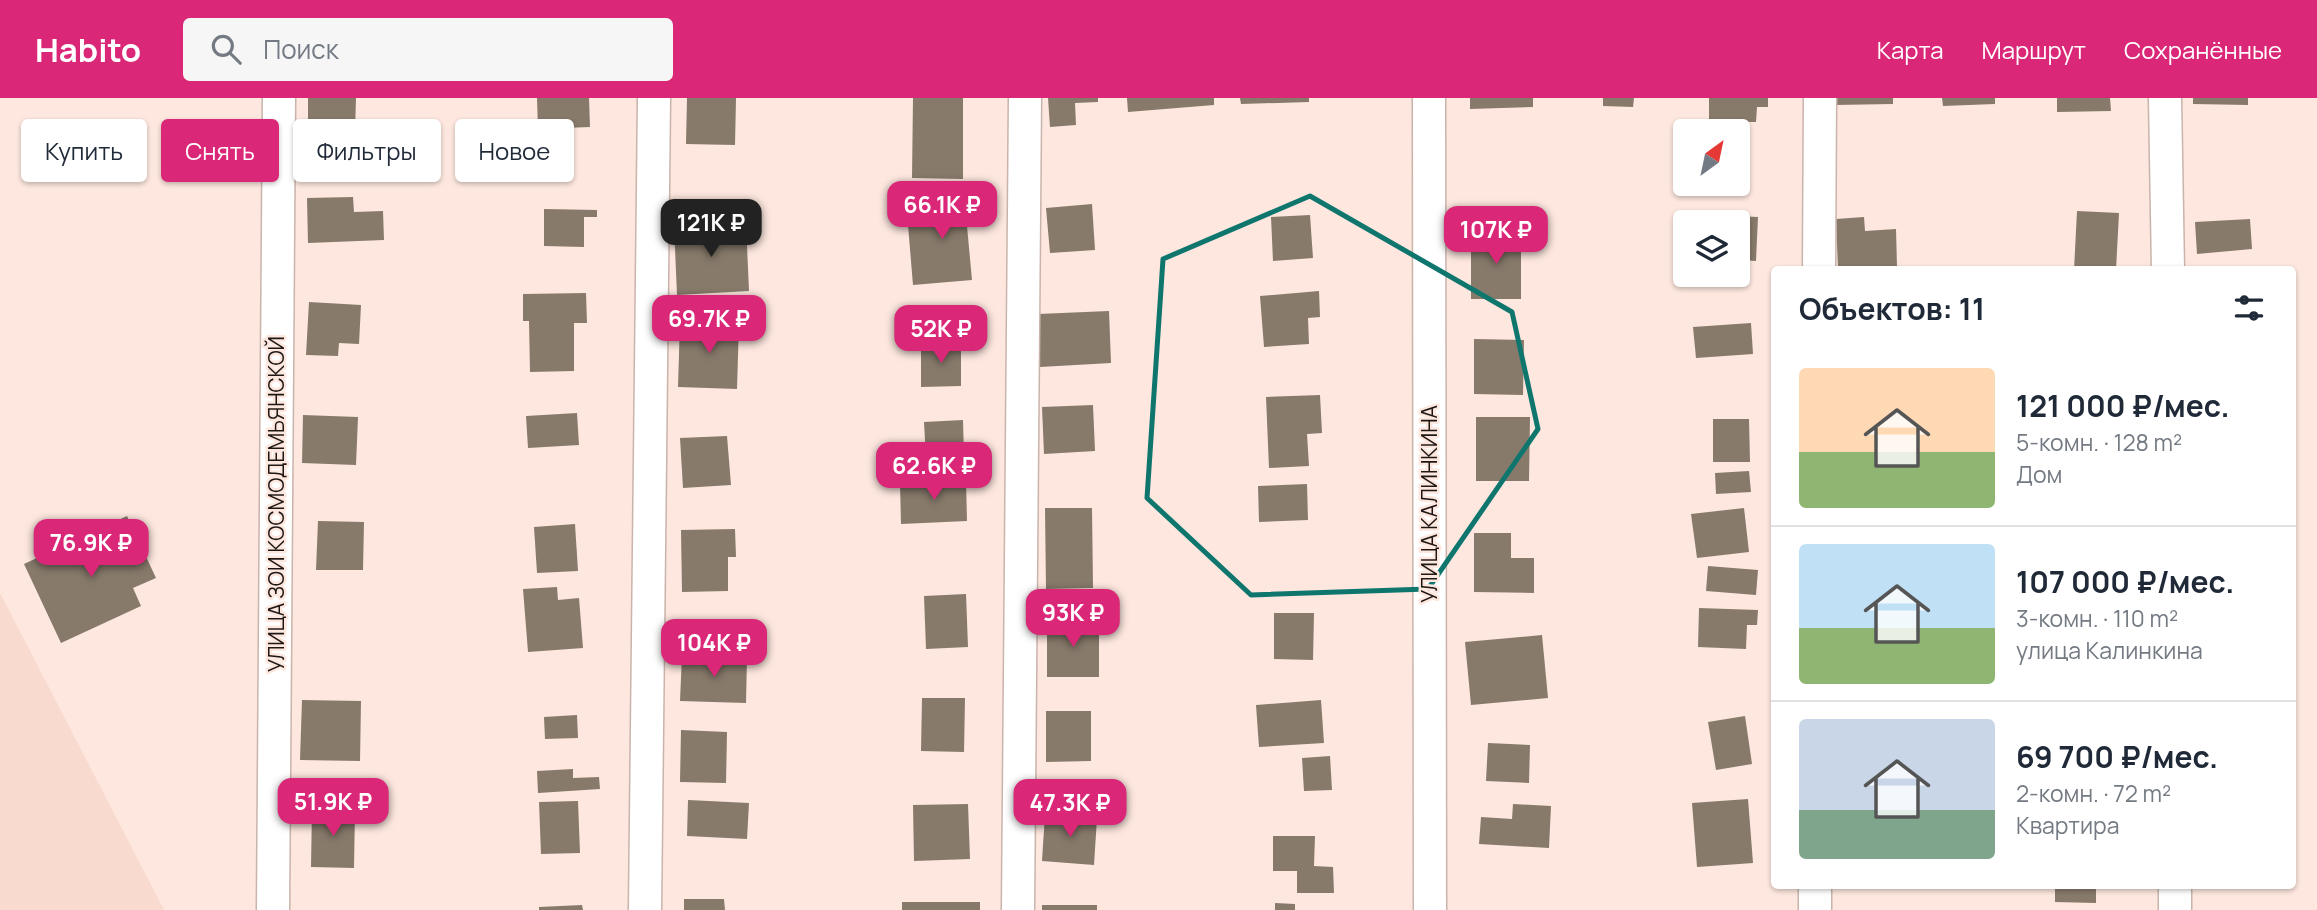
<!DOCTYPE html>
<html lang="ru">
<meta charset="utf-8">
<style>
:root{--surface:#fff;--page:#f6f6f7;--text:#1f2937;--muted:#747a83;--line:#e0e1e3;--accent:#db2777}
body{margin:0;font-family:Manrope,sans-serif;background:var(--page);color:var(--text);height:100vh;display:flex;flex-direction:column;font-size:26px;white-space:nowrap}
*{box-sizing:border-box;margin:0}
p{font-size:23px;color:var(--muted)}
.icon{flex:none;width:38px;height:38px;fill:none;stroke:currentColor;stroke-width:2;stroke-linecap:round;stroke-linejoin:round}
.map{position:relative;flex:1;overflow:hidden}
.drawer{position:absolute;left:1771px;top:168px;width:525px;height:623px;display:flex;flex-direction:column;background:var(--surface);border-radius:7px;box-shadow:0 2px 5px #0004}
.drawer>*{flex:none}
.top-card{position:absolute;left:21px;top:21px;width:665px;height:63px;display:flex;gap:14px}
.needle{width:46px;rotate:33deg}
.tools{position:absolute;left:1673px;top:21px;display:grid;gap:14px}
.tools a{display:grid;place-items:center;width:77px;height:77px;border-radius:7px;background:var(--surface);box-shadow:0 2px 5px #0004;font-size:35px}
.price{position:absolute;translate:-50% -60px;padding:0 16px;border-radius:14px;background:var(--accent);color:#fff;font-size:23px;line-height:46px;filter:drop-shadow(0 2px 4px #0008)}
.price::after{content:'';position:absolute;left:50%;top:42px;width:21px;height:16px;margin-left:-10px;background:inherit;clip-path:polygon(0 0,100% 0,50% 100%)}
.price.selected{background:#222;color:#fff}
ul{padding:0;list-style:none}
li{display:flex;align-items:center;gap:21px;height:175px;padding:0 28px}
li+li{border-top:2px solid var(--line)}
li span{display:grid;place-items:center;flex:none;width:196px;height:140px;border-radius:7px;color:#555}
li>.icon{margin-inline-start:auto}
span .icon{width:84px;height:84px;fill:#fffc;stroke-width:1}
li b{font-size:30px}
h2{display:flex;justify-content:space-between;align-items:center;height:84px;padding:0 28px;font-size:30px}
.tag{padding:0 24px;border-radius:7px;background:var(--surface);box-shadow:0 2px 5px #0004;font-size:24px;line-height:63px}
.tag.selected{background:var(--accent);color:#fff}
header{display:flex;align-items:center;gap:42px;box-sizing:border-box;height:98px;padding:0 35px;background:var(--accent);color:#fff}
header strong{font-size:33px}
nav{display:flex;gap:38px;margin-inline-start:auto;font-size:24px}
.search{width:490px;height:63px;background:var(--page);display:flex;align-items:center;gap:18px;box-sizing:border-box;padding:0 24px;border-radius:7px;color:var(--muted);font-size:26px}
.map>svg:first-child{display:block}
.built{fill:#f8dace}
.building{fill:#877a6b}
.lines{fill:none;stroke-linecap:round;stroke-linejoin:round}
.street-casing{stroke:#c9b4ac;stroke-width:35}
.street{stroke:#fff;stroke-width:32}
.marked{fill:none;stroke:#0f766e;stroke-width:5;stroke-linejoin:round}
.labels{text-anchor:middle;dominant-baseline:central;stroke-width:5;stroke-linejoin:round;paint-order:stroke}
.street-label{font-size:21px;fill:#1e1714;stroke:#fde7df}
</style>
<header>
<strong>Habito</strong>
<div class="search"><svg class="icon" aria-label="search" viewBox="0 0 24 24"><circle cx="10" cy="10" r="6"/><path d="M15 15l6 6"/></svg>Поиск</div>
<nav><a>Карта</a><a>Маршрут</a><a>Сохранённые</a></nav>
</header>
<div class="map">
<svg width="2317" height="812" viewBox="0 0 2317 812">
<rect width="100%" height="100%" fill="#fde7df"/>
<polygon class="built" points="0,495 164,812 0,812"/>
<g class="building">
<polygon points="308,0 356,0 355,34 308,34"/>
<polygon points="537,0 589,0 590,29 538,31"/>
<polygon points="687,0 736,0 735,47 686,46"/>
<polygon points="913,0 963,0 963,81 912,80"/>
<polygon points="1048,0 1098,0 1098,4 1075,5 1076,27 1050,29"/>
<polygon points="1127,0 1214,0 1214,7 1128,14"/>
<polygon points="1240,0 1309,0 1309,4 1241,6"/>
<polygon points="1470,0 1533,0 1533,9 1470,11"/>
<polygon points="1603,0 1634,0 1633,9 1603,8"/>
<polygon points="1709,0 1768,0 1768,9 1757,9 1756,24 1709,24"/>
<polygon points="1834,0 1893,0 1893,6 1834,7"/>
<polygon points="1942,0 1995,0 1995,6 1943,8"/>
<polygon points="2057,0 2110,0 2111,13 2057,14"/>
<polygon points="2193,0 2248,0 2248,7 2193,6"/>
<polygon points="973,97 976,127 967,128 972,182 913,187 907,115 935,113 933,100"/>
<polygon points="353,99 354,114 383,113 384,142 308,145 307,100"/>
<polygon points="1092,106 1095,152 1050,155 1046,110"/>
<polygon points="544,111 597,112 597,119 584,119 584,149 544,148"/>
<polygon points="2077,113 2119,115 2116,172 2074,172"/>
<polygon points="1687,116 1758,119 1756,163 1738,162 1738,124 1687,124"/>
<polygon points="1310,117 1313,160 1273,163 1271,119"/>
<polygon points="1864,119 1865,133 1896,131 1897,169 1838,171 1836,121"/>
<polygon points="2250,121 2252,151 2197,156 2195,124"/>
<polygon points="746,125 749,193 677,197 674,127"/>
<rect x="1471" y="135" width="50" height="66"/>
<polygon points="1319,193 1320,219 1308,220 1309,246 1264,249 1260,198"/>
<polygon points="586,195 587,225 574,225 574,273 530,274 529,223 523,223 523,196"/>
<polygon points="309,204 361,207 359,246 339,245 338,258 306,257"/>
<polygon points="1109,213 1111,265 1040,269 1038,216"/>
<polygon points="680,223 739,224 737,291 678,289"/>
<polygon points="1751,225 1753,256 1696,260 1693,229"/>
<polygon points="1474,241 1524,242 1523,297 1474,296"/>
<polygon points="921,245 961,245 961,288 921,289"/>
<polygon points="1320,297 1322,335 1307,336 1309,368 1269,370 1266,299"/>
<polygon points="1093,307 1095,353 1044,356 1042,309"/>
<polygon points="577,315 579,347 528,350 526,318"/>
<polygon points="303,317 358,319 356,367 302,365"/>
<polygon points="1476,319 1530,319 1529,383 1476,383"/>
<polygon points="1713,321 1749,321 1750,364 1713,364"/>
<polygon points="963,322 964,359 926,361 924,324"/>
<polygon points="727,338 731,387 683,390 680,340"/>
<polygon points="1749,373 1751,394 1716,396 1715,375"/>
<polygon points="966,382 967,423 901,426 900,385"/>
<polygon points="1307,386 1308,422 1259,424 1258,388"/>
<polygon points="1045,410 1092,410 1093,490 1046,491"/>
<polygon points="1744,410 1749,454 1697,460 1691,416"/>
<polygon points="127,418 156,480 133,490 141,508 61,545 24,466"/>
<polygon points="318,423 364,424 363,472 316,472"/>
<polygon points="575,426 578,473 537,475 534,429"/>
<polygon points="735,431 736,459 728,459 728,493 682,494 681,432"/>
<polygon points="1474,435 1511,435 1511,460 1534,460 1534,495 1474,494"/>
<polygon points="1708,468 1758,472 1756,497 1706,493"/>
<polygon points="557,489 558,502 579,500 583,550 528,554 523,491"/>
<polygon points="966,496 968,549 926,551 924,498"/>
<polygon points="1699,510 1758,512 1757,527 1747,527 1746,551 1698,549"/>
<polygon points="1274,515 1314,515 1313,562 1274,561"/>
<rect x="1047" y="523" width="52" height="56"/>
<polygon points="1542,537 1548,600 1471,607 1465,544"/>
<polygon points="682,557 747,559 746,605 680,603"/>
<polygon points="922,600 965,600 964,654 921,653"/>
<polygon points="302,602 361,603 360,663 300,662"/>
<polygon points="1321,602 1324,645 1259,649 1256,607"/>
<polygon points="1046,613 1091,613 1091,663 1046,664"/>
<polygon points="577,617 578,640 545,641 544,619"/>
<polygon points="1745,618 1752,666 1716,672 1708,624"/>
<polygon points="681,632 727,634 726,685 680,684"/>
<polygon points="1488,645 1530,647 1529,685 1486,683"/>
<polygon points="1330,658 1332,692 1304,693 1302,660"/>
<polygon points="573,671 573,680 599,679 600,691 538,695 537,673"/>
<polygon points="1748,701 1753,765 1697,769 1692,705"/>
<polygon points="688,702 749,705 747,741 687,738"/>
<polygon points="578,703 580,755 541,756 539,704"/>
<polygon points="968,706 970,761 914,763 913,707"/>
<polygon points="1513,706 1551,708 1549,750 1479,746 1481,719 1512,721"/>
<polygon points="312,710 355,711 354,770 311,769"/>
<polygon points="1045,716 1097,720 1094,767 1042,763"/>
<polygon points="1273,738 1315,738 1314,768 1333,769 1334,795 1297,795 1297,773 1273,773"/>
<polygon points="2055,788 2096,788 2096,805 2055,804"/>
<polygon points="684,801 724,801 725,812 684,812"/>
<rect x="902" y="804" width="78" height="8"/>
<polygon points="1275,805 1295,806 1295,812 1275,812"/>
<polygon points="582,807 583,812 539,812 539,809"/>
<rect x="1042" y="807" width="55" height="5"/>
</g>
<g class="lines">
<defs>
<g id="street">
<polyline points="1429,0 1430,812"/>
<polyline points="2165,0 2168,172"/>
<polyline points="1819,172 1820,0"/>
<polyline points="273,812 279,0"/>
<polyline points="645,812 654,0"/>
<polyline points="1018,812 1025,0"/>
<polyline points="1815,812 1815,788"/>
<polyline points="2175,812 2175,788"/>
</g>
</defs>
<use href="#street" class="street-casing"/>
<use href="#street" class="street"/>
</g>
<path class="marked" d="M 1310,98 L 1512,214 L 1538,331 L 1428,491 L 1251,497 L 1147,400 L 1163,161 Z"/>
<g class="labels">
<g class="street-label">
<text transform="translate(276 406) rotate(-90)">УЛИЦА ЗОИ КОСМОДЕМЬЯНСКОЙ</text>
<text transform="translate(1429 406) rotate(-90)">УЛИЦА КАЛИНКИНА</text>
</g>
</g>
</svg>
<div class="tools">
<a><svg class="needle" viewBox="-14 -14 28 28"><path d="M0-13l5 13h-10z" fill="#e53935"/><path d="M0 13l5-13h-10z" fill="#747a83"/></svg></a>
<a><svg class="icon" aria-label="layers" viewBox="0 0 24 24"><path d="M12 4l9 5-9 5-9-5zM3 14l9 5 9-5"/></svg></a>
</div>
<b class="price" style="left:942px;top:143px">66.1K ₽</b>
<b class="price selected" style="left:711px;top:161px">121K ₽</b>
<b class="price" style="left:1496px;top:168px">107K ₽</b>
<b class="price" style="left:709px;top:257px">69.7K ₽</b>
<b class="price" style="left:941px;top:267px">52K ₽</b>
<b class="price" style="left:934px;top:404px">62.6K ₽</b>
<b class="price" style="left:91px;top:481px">76.9K ₽</b>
<b class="price" style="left:1073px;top:551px">93K ₽</b>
<b class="price" style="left:714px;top:581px">104K ₽</b>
<b class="price" style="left:333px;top:740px">51.9K ₽</b>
<b class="price" style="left:1070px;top:741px">47.3K ₽</b>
<div class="top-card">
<a class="tag">Купить</a>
<a class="tag selected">Снять</a>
<a class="tag">Фильтры</a>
<a class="tag">Новое</a>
</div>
<section class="drawer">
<h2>Объектов: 11<svg class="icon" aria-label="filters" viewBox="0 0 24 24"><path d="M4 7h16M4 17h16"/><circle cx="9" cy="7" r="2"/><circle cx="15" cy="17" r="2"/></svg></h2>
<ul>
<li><span style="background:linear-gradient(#ffd9b3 60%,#8fb573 0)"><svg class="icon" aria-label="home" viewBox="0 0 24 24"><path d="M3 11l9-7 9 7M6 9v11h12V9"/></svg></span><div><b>121 000 ₽/мес.</b><p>5-комн. · 128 m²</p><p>Дом</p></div></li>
<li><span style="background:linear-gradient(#bfe0f5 60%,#8fb573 0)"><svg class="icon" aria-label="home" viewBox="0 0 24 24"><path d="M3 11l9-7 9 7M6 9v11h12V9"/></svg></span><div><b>107 000 ₽/мес.</b><p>3-комн. · 110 m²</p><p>улица Калинкина</p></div></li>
<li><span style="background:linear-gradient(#c9d6e8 65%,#7fa58c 0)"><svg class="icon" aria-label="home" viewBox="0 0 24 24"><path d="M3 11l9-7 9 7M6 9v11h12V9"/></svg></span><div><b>69 700 ₽/мес.</b><p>2-комн. · 72 m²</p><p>Квартира</p></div></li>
</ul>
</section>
</div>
